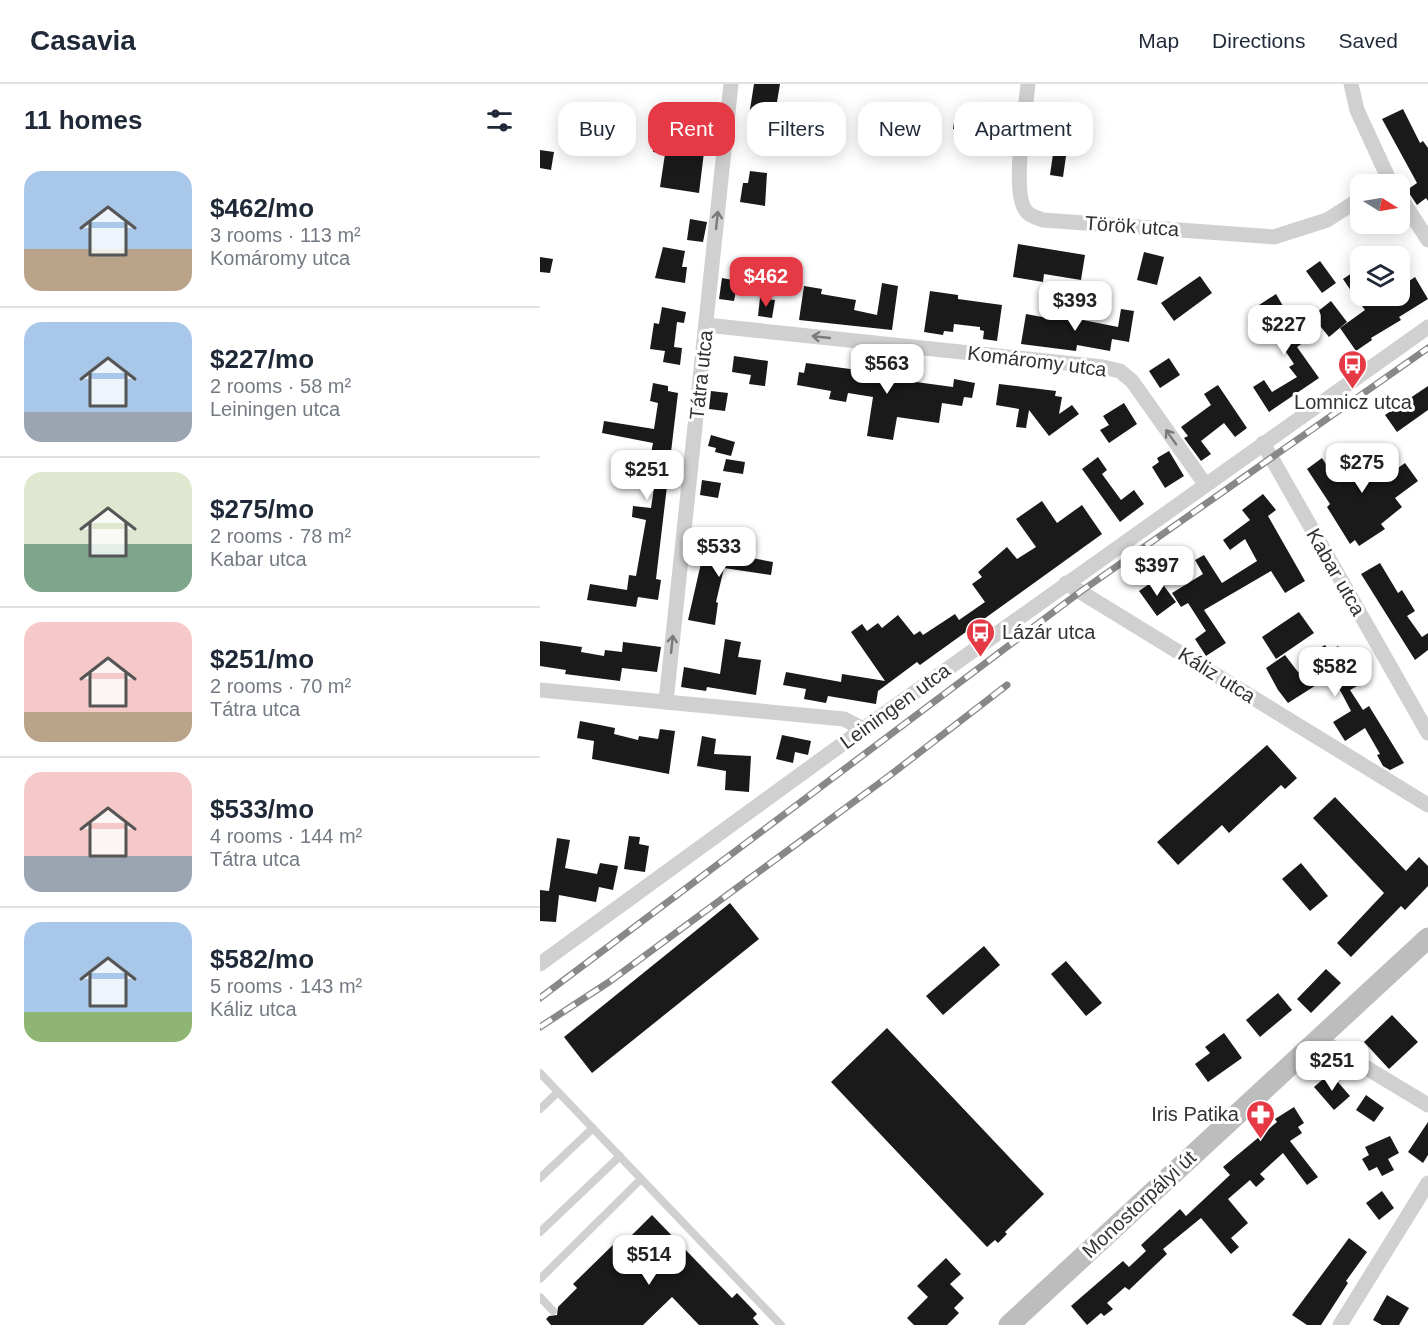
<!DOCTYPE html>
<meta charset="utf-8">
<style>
:root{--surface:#fff;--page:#f6f6f7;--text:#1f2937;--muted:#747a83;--line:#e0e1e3;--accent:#e63946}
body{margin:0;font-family:Arial,sans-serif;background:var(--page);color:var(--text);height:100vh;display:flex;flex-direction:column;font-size:22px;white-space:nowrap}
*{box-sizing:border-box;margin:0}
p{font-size:20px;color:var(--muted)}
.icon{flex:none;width:33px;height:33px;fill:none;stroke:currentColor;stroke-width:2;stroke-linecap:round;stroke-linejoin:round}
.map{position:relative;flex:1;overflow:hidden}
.sheet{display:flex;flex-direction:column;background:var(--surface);width:540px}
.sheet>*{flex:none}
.banner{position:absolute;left:18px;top:18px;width:570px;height:54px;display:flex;gap:12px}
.needle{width:39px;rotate:101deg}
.controls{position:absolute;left:810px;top:90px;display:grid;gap:12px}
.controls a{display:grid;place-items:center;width:60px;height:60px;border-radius:12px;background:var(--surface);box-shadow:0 3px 15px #0003;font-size:30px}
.price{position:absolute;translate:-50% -51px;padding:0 14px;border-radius:12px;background:#fff;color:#222;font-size:20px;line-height:39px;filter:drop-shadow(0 2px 3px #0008)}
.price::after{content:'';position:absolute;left:50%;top:36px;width:18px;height:14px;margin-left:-9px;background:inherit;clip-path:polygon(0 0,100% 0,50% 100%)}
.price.on{background:var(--accent);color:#fff}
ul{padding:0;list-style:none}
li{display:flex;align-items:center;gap:18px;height:150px;padding:0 24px}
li+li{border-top:2px solid var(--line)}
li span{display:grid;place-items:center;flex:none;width:168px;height:120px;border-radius:18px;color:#555}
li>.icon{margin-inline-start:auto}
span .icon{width:72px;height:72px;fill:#fffc;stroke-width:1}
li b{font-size:26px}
h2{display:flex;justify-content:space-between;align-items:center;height:72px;padding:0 24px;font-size:26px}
.pill{padding:0 21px;border-radius:18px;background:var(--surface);box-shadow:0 3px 15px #0003;font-size:21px;line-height:54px}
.pill.on{background:var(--accent);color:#fff}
header{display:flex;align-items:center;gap:36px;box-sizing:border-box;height:84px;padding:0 30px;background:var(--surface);border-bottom:2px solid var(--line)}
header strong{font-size:28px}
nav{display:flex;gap:33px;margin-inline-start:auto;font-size:21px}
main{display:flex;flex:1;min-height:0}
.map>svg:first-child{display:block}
.building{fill:#1a1a1a}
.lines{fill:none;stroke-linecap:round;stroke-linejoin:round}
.lane{stroke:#d0d0d0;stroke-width:8}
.street{stroke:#d0d0d0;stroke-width:15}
.secondary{stroke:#bdbdbd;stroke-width:21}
.rail-casing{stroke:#888;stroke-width:7}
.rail{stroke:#fff;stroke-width:4.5;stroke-dasharray:14;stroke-linecap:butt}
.oneway{stroke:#7a7a7a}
.labels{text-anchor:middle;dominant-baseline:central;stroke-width:6;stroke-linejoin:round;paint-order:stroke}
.street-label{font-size:20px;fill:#333;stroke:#fff}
.poi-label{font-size:20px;fill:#333;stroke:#fff}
</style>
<header>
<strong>Casavia</strong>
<nav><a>Map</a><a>Directions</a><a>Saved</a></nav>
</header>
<main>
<section class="sheet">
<h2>11 homes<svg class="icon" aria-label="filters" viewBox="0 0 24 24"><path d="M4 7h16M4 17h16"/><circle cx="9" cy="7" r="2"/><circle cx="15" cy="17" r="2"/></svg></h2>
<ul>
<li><span style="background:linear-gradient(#a9c7e8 65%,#b9a48a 0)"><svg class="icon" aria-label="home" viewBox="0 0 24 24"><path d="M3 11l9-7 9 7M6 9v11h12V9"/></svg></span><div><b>$462/mo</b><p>3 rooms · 113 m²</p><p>Komáromy utca</p></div></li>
<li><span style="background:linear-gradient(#a9c7e8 75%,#9aa5b1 0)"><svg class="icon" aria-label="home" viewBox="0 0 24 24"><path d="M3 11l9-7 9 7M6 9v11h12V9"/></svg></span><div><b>$227/mo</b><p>2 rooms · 58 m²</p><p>Leiningen utca</p></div></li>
<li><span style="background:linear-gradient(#dfe7d0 60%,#7fa58c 0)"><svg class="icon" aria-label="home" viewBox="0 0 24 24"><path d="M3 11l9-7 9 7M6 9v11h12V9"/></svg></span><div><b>$275/mo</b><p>2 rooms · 78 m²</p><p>Kabar utca</p></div></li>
<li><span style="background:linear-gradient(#f6c9c9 75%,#b9a48a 0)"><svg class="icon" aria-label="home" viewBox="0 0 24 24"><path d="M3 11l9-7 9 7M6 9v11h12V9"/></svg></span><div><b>$251/mo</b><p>2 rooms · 70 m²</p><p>Tátra utca</p></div></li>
<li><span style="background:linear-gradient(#f6c9c9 70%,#9aa5b1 0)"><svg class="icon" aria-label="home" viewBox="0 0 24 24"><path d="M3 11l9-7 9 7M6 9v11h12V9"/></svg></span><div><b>$533/mo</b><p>4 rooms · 144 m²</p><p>Tátra utca</p></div></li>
<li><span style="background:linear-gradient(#a9c7e8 75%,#8fb573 0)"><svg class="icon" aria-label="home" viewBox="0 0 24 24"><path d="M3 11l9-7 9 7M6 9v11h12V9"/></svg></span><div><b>$582/mo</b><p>5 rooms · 143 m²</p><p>Káliz utca</p></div></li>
</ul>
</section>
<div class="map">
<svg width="888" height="1241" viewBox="0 0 888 1241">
<rect width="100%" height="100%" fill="#fff"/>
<g class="building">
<polygon points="214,0 240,0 233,42 208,38"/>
<polygon points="863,25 880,59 883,57 888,64 888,117 886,114 877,121 867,106 877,99 842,35"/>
<polygon points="415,32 437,35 435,48 413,45"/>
<polygon points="117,47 143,52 144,48 166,52 159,109 120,103 125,70 113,68"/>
<polygon points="514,63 527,65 523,93 510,91"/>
<polygon points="0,66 14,68 11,86 0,84"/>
<polygon points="210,87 227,89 225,122 200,118 203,99 208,99"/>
<polygon points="150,135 167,138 163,158 147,156"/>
<polygon points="478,160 545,171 541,196 504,190 503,198 473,193"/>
<polygon points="123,163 145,167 142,183 147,183 145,199 115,194"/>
<polygon points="604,168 624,173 617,201 597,196"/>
<polygon points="0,173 13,175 10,189 0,188"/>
<polygon points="780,177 796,199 782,209 766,187"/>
<polygon points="815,187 820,194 820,220 803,195"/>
<polygon points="660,192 672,209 634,237 621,219"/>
<polygon points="875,193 888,215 859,233 861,236 831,254 832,256 816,267 800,244 825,226 822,222 839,212 860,212 860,203"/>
<polygon points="182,194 198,197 194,217 179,215"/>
<polygon points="342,199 358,202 352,246 259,236 264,202 282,205 281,210 316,216 314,226 337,231"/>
<polygon points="390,207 418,211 418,215 462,221 457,257 443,255 444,247 440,246 440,243 414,240 413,248 404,247 403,251 384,248"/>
<polygon points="736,210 743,222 740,224 764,258 757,263 779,294 729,328 713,303 724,296 732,308 757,293 749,283 754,280 716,223"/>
<polygon points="220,214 235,216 232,234 218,232"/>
<polygon points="791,217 807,238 789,253 772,232"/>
<polygon points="122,223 146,228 144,239 137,238 134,263 142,264 140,281 123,278 125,267 110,265 114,239 119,240"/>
<polygon points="581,225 594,227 589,258 572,255 570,267 537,261 536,267 481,260 486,230 518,236 518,231 578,243"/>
<polygon points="194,272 228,277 225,302 209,300 211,291 192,288"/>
<polygon points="629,274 640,291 620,304 609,287"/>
<polygon points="266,279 361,292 361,296 413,303 414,295 435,299 432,314 424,313 422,322 402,319 399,339 357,333 353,356 327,352 333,313 308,309 306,318 289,315 291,307 257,301 259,288 264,289"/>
<polygon points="113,299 128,302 128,307 138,309 116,495 121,496 118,516 98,513 96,523 47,516 50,500 87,506 89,491 96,492 106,436 92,433 93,422 111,424 115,397 106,396 113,359 62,349 64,337 114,345 118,319 110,317"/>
<polygon points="459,300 516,307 515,312 522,313 519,330 532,321 539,330 509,352 489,326 486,344 476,343 479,325 456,321"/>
<polygon points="678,301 707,344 695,353 684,339 661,357 671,370 661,377 644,354 648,352 641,343 671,321 664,310"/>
<polygon points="888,302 888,326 857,348 845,331"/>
<polygon points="171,307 188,309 185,327 169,325"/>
<polygon points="584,319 597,340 569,359 560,346 569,341 563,332"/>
<polygon points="171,351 195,358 191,372 175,368 176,364 168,362"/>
<polygon points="827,365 845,393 865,379 878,397 855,414 862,423 841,440 845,445 819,462 815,456 810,460 787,423 790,420 767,385 782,374 791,388"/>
<polygon points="629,367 644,392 625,404 612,383 619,378 617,374"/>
<polygon points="558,373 567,386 562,390 581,416 594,406 604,420 580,438 542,385"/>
<polygon points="186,375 205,378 203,390 183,387"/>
<polygon points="162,396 181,399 178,414 160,411"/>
<polygon points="723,410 736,426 728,432 765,497 745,509 731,487 664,526 686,559 666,572 655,555 666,547 648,519 641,523 632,509 663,490 655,476 664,471 682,499 717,477 705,455 690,466 683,456 710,436 702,426"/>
<polygon points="502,417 517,439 542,421 562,450 380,581 377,578 338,607 336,620 288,612 286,619 264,615 266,605 243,601 246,588 301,598 302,590 345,597 311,548 322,540 327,547 338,539 342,544 358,531 374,551 380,547 383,551 415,530 419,536 445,518 432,500 442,493 438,488 467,463 477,475 496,463 476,435"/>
<polygon points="167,453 187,456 185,467 195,469 195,471 233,478 231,491 184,484 176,518 178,519 175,541 148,536"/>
<polygon points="840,479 858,509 862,506 875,527 867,532 882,553 888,549 888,566 875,576 821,490"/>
<polygon points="618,494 636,518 617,532 599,507"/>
<polygon points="759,528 774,549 736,575 722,553"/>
<polygon points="185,555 201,558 198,573 221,576 216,611 167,603 166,607 141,603 144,583 180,590"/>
<polygon points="0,557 42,563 41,568 64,572 65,566 82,568 83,558 121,563 117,588 82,584 80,597 25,590 26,586 0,582"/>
<polygon points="785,561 789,567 798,562 819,601 810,606 823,626 829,622 864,679 850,686 843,682 837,671 840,670 825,644 805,657 793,638 811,627 792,591 748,619 738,606 726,584 745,571 758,588 780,575 775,567"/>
<polygon points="40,637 75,644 74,650 98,656 99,652 118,655 120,645 135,647 129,690 52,675 54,657 37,654"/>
<polygon points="242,651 271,657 268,671 255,668 253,679 236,675"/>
<polygon points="162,652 176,655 174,670 211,672 209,708 185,706 186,687 157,682"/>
<polygon points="727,661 757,694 745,705 741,701 689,749 682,741 638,781 617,758"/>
<polygon points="795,713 866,787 879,773 888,782 888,802 865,826 861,822 811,873 797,859 844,809 773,734"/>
<polygon points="89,752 100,753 99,760 109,762 105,788 84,785"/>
<polygon points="17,754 30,756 25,784 57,790 60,779 78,782 73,806 59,803 56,818 19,811 16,838 0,837 0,806 9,807"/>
<polygon points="761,779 788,812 770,827 742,795"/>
<polygon points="190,819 219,855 52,989 24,953"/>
<polygon points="444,862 460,881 403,931 386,912"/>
<polygon points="526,877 562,919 546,932 511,890"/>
<polygon points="786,885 801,899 771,929 757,915"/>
<polygon points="738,909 752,926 720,953 706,936"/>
<polygon points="852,931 878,958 849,985 824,958"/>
<polygon points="347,944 504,1110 465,1148 467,1150 458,1159 455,1156 447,1163 291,998"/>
<polygon points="684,949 702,974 668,998 655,980 670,969 665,963"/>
<polygon points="790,989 810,1012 794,1026 774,1003"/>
<polygon points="826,1011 844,1024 834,1038 816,1026"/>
<polygon points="754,1023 764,1039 758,1043 762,1049 750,1057 778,1093 767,1101 743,1069 720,1090 725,1095 716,1103 710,1096 688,1115 708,1139 691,1154 699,1163 691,1170 661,1134 623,1165 627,1170 589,1206 585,1203 567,1219 573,1225 564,1232 561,1229 547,1241 531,1222 583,1177 589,1183 606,1167 601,1161 640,1125 646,1132 690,1091 683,1083 737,1038 735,1035"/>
<polygon points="888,1038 888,1071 883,1079 868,1068"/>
<polygon points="850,1052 859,1069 848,1075 854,1086 842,1092 837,1083 829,1087 822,1075 829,1071 825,1063"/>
<polygon points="842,1107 854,1124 839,1136 826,1119"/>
<polygon points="112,1131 192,1214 197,1209 217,1230 213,1234 219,1241 159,1241 132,1213 103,1241 11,1241 6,1235 9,1232 17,1231 18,1223 37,1204 33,1200 81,1153 86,1157"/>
<polygon points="809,1154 827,1168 806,1197 808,1199 781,1241 767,1241 752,1231"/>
<polygon points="406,1174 421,1190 410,1200 424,1214 414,1224 419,1229 407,1241 374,1241 367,1234 388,1213 377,1202"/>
<polygon points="847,1211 869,1224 859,1241 842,1241 833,1236"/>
</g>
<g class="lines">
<g class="lane">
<polyline points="0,989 241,1241"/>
<polyline points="0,1025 18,1008"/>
<polyline points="0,1094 53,1044"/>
<polyline points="0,1148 80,1072"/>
<polyline points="0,1195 101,1095"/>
<polyline points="0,1213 13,1227"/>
</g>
<g class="street">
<path d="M 488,0 C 486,25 470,111 487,128 C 490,132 498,134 503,136 L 734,153 L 787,136 L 820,115"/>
<polyline points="811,0 817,26 851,100"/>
<polyline points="860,113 888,156"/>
<polyline points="166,241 563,283 580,287 592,297 665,400"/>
<polyline points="723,359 888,649"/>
<polyline points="526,499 888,721"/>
<polyline points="0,606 304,635 323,645"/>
<polyline points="126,618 191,0"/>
<polyline points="0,880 323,645 888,243"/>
<polyline points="777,954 888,1021"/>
<polyline points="800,1241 888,1099"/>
</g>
<polyline class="secondary" points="469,1241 888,854"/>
<defs>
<g id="rail">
<polyline points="0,914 540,508 888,264"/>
<polyline points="0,943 69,898 349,692 467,601"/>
</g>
</defs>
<use href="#rail" class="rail-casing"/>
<use href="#rail" class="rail"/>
</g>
<defs><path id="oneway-shaft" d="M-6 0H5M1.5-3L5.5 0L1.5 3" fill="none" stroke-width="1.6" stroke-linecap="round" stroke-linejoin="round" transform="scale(1.5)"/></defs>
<g class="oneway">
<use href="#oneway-shaft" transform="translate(177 136) rotate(-84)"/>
<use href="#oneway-shaft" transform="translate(281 253) rotate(-174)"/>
<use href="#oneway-shaft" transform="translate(631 353) rotate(-125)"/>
<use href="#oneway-shaft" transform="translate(132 560) rotate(-84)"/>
</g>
<defs>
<symbol id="bus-pin" viewBox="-11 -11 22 30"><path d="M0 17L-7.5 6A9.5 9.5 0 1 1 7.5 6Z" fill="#e63946" stroke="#fff"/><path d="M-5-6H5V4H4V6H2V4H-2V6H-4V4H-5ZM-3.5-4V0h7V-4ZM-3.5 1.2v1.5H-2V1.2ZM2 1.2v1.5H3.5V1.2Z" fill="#fff"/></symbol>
<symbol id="pharmacy-pin" viewBox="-11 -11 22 30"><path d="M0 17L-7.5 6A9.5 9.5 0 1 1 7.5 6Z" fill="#e63946" stroke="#fff"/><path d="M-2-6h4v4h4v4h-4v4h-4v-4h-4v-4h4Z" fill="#fff"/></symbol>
</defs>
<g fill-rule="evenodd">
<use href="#bus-pin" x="796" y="264" width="33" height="45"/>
<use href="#bus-pin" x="424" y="532" width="33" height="45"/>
<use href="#pharmacy-pin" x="704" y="1014" width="33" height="45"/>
</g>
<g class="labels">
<g class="street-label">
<text transform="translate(592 142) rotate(4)">Török utca</text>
<text transform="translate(497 277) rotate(7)">Komáromy utca</text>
<text transform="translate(161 291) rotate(-84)">Tátra utca</text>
<text transform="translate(796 488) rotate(60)">Kabar utca</text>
<text transform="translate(677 591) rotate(32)">Káliz utca</text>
<text transform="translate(355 622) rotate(-36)">Leiningen utca</text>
<text transform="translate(599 1120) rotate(-43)">Monostorpályi út</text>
</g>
<g class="poi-label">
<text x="813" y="318">Lomnicz utca</text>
<text x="462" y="548" text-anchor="start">Lázár utca</text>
<text x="699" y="1030" text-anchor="end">Iris Patika</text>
</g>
</g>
</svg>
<div class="controls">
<a><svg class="needle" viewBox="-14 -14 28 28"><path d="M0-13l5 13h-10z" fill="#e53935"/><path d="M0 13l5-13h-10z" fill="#747a83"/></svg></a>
<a><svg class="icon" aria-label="layers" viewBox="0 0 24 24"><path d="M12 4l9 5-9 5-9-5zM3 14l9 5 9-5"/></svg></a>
</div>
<b class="price on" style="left:226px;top:224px">$462</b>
<b class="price" style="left:535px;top:248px">$393</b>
<b class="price" style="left:744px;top:272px">$227</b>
<b class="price" style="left:347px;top:311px">$563</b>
<b class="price" style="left:822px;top:410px">$275</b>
<b class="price" style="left:107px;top:417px">$251</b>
<b class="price" style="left:179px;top:494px">$533</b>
<b class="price" style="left:617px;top:513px">$397</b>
<b class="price" style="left:795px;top:614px">$582</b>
<b class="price" style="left:792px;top:1008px">$251</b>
<b class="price" style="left:109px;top:1202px">$514</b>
<div class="banner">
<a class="pill">Buy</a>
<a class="pill on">Rent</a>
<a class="pill">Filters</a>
<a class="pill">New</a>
<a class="pill">Apartment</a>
</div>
</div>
</main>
